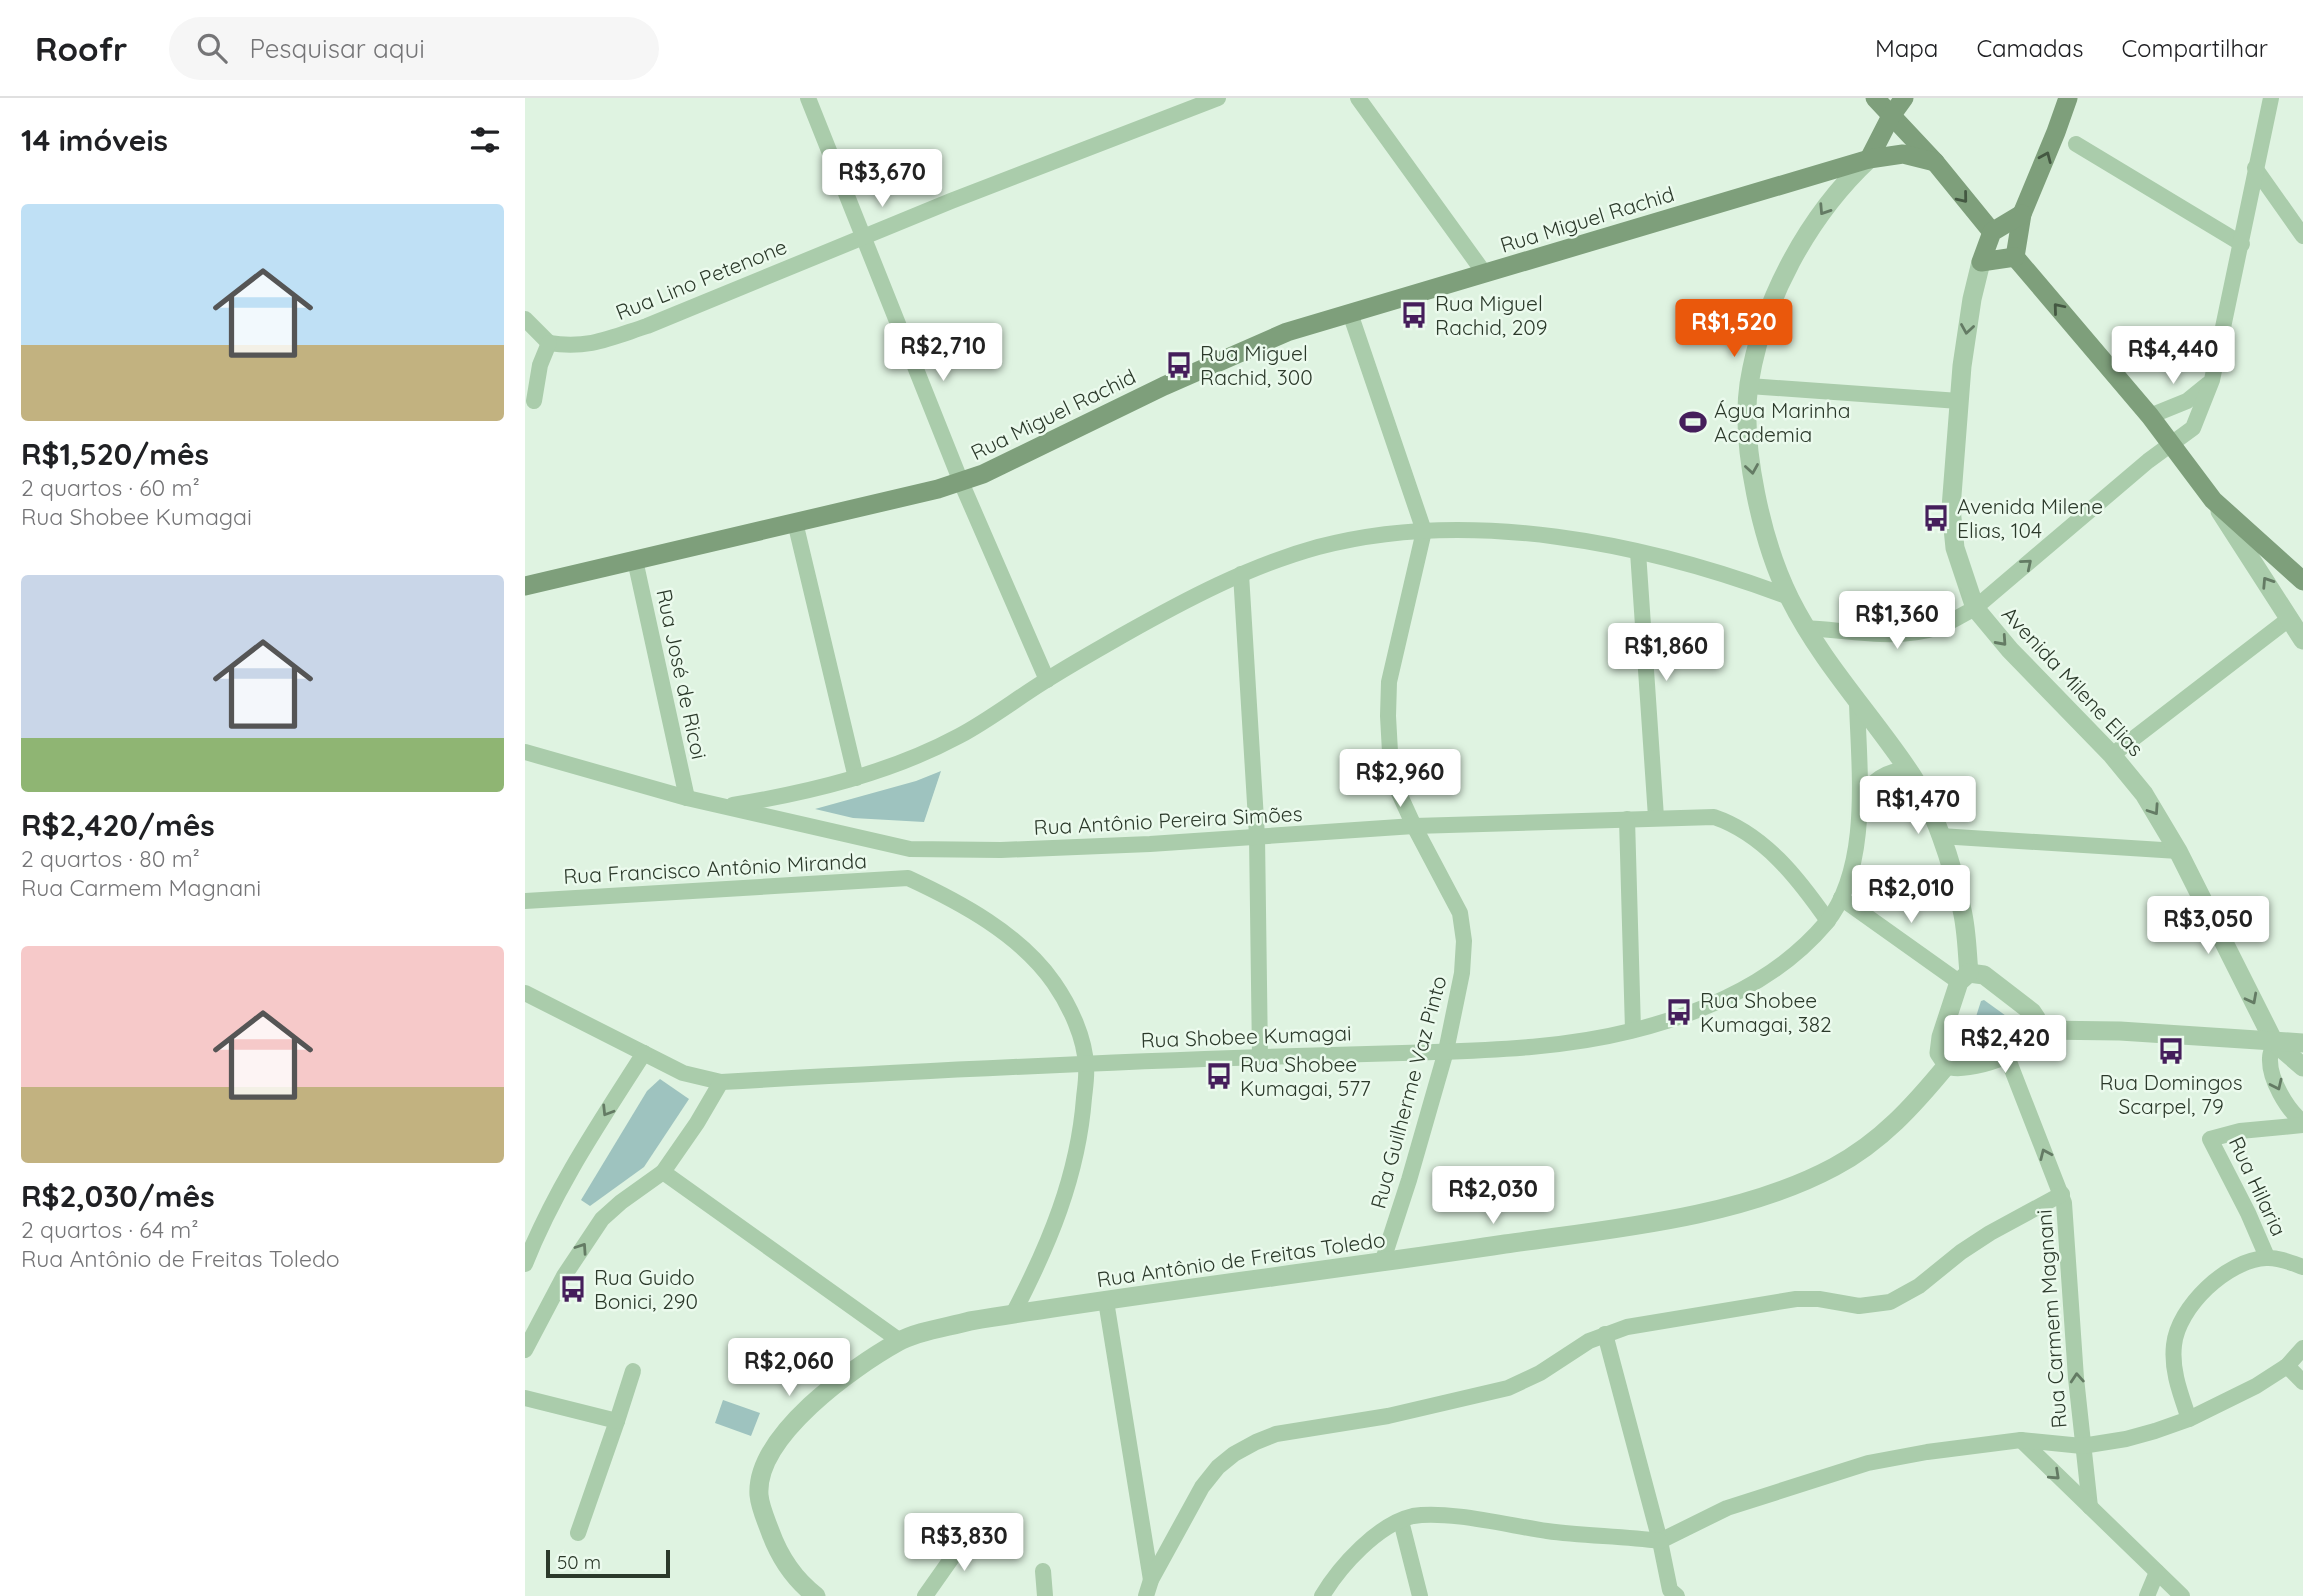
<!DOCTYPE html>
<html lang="pt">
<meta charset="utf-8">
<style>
:root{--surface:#fff;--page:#f6f6f6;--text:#202124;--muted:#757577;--line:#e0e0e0;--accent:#ea580c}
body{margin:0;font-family:Quicksand,sans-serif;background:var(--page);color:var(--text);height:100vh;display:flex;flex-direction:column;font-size:26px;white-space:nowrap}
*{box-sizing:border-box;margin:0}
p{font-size:23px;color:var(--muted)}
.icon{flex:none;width:38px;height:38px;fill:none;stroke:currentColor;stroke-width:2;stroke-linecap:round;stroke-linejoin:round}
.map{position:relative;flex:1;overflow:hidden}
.sheet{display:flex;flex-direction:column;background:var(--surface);width:525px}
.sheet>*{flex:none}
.scale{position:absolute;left:21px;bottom:18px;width:124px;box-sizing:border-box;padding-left:7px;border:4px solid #2b392a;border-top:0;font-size:19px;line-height:24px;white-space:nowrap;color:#2b392a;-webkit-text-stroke:5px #ebfaed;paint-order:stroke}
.price{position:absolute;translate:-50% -60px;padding:0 16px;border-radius:7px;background:#fff;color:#222;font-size:23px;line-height:46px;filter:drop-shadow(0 2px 4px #0008)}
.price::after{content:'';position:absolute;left:50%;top:42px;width:21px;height:16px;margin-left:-10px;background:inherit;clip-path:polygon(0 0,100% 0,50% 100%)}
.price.active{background:var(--accent);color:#fff}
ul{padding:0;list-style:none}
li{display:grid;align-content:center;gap:14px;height:371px;padding:0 21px}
li span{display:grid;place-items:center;height:217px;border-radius:7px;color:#555}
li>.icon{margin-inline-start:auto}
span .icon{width:126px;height:126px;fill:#fffc;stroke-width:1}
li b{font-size:30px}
h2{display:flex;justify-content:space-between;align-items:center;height:84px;padding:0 21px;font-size:30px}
header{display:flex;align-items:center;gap:42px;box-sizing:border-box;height:98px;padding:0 35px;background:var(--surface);border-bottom:2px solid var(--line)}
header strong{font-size:33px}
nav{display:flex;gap:38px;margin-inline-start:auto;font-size:24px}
.search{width:490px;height:63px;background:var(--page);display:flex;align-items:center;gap:18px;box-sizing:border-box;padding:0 24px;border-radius:38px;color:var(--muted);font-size:26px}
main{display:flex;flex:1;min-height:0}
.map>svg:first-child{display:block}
.park{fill:#9ec3bf}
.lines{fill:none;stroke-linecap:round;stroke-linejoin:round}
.minor{stroke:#aaccab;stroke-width:16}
.tertiary{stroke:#aaccab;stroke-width:19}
.secondary{stroke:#7e9f7b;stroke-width:19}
.oneway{stroke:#445842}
.oneway2{stroke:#647b64}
.labels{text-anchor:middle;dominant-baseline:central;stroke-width:5;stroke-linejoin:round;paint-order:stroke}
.street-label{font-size:21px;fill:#2b392a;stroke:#ebfaed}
.poi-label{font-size:21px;fill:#2b392a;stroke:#ebfaed;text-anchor:start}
</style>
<header>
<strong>Roofr</strong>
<div class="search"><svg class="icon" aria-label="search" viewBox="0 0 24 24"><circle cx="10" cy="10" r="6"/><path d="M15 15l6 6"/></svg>Pesquisar aqui</div>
<nav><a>Mapa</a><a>Camadas</a><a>Compartilhar</a></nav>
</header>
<main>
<section class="sheet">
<h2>14 imóveis<svg class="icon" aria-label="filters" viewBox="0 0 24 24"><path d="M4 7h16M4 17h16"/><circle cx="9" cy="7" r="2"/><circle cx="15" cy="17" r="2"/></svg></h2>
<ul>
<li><span style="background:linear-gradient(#bfe0f5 65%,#c2b280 0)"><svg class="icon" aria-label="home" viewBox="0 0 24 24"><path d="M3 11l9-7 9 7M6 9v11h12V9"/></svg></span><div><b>R$1,520/mês</b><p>2 quartos · 60 m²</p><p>Rua Shobee Kumagai</p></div></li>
<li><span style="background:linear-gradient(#c9d6e8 75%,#8fb573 0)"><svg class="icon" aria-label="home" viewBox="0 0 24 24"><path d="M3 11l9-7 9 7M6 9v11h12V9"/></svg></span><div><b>R$2,420/mês</b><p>2 quartos · 80 m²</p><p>Rua Carmem Magnani</p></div></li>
<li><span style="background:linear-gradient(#f6c9c9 65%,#c2b280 0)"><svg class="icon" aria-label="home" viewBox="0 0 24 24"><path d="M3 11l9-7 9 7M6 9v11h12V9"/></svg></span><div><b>R$2,030/mês</b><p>2 quartos · 64 m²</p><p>Rua Antônio de Freitas Toledo</p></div></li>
</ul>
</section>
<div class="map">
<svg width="1778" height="1498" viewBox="0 0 1778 1498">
<rect width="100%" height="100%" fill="#dff3e1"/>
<g class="park">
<polygon points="416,673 399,724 328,720 290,711 391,683"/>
<polygon points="1459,902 1495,928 1495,930 1442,947 1456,903"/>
<polygon points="135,981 164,1001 119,1069 65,1108 56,1102 122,993"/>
<polygon points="198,1302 235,1315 226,1338 190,1325"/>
</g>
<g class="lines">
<g class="minor">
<polyline points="283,0 436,384 522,582"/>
<polyline points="833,0 960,176"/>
<polyline points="1551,46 1717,146"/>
<polyline points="1730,70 1778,138"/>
<polyline points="825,215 899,433 864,584 863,618 865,654 873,693 889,728 935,815 939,843 937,875 921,953 884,1082 857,1165"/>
<polyline points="0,221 24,245"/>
<path d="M 24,245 C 64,251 85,240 122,228 L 426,103 L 693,0"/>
<polyline points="1224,288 1434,303"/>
<polyline points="9,303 15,267 24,245"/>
<polyline points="1625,318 1662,303 1683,286"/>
<polyline points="270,424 331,680"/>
<polyline points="1113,454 1131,719"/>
<polyline points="110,462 162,700"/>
<polyline points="716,476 732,738 735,959"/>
<path d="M 1280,530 C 1322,532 1371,543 1411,530 C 1425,525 1437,517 1450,510 L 1623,363 L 1668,330 L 1687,282 L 1746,0"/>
<path d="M 0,654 L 162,700 L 385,751 L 476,752 L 625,746 L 889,728 L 1189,719 C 1239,736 1273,780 1303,823"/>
<polyline points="1587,657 1765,520"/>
<path d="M 1335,702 C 1347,683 1360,672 1384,672"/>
<path d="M 208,707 C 286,694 365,675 434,638 C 464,622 491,601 520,583 C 545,567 572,552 598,537 C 660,502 724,468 793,449 C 944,409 1121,445 1264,499"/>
<polyline points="1102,721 1108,932"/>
<polyline points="1415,738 1653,753"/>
<polyline points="1316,800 1434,884"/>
<path d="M 0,803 L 383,780 C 435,804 495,836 529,885 C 545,908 560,940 561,968 C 562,979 560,990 559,1000 C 553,1078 524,1147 488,1216"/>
<path d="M 0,895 L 158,975 L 196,984 C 376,974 557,965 737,959 C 795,957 852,956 909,954 C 975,952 1042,949 1106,933 C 1179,915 1252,883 1301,825 C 1346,769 1334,672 1332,605"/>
<path d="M 1749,944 C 1748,949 1745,955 1745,960 C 1744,981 1762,1012 1778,1024"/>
<polyline points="1481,956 1539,1105 1551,1280 1565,1409"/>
<polyline points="138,1074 375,1243"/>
<polyline points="1742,1159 1723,1115 1685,1041 1715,1033 1778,1027"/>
<path d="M 0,1166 C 30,1090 75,1024 119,955"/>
<polyline points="581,1203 626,1482"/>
<polyline points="1080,1236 1135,1443 1145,1492 1152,1498"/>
<polyline points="0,1252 39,1178 77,1121 96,1104 138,1074 172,1025 196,984"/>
<polyline points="1762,1268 1778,1284"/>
<polyline points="0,1300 92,1323 53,1435"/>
<path d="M 1664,1321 C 1656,1297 1646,1273 1649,1247 C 1653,1209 1702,1162 1741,1160 C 1753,1159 1767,1165 1778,1169"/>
<polyline points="92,1323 108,1273"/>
<polyline points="1496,1342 1657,1498"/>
<polyline points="876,1423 895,1498"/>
<polyline points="1135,1443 1202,1410 1343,1365 1402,1354 1496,1342 1557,1348 1601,1341 1630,1333 1664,1321 1731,1288 1762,1268 1778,1250"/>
<polyline points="518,1473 520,1498"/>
<polyline points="400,1498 448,1430"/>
<polyline points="621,1498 626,1482 677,1389 693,1369 709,1356 731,1344 751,1336 863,1318 983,1290 1015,1275 1064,1243 1102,1229 1271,1201 1294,1201 1334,1208 1365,1204 1394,1188 1436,1154 1465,1135 1537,1096"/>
<path d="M 797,1498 C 815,1468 853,1426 888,1418 C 923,1412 986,1428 1022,1433 C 1059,1438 1097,1438 1135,1443"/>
<polyline points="1622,1498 1632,1474"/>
</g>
<g class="tertiary">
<path d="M 1344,61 C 1283,118 1237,203 1224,286 C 1215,347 1237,445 1265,501 C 1296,563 1344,614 1382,670 C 1409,708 1428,767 1437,812 C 1442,833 1442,855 1444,875"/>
<polyline points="1456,164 1447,201 1437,268 1426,410 1430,450 1450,510 1485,552 1587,657 1619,696 1653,753 1749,944 1778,969"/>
<polyline points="1695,413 1778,542"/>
<polyline points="1444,875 1459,877 1507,914 1511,920 1515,932"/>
<polyline points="1515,932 1595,933 1778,945"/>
<path d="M 1422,967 C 1442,975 1507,952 1515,932"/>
<polyline points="1422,967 1414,955 1416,939 1434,884 1444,875"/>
<path d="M 291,1498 C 270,1482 254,1458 245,1433 C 241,1422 235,1409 234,1397 C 230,1338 328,1269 373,1244 C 392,1233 424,1229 445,1223 C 623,1194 802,1173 980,1146 C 1086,1131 1214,1120 1309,1069 C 1356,1044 1389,1007 1422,967"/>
</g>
<g class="secondary">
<polyline points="1350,0 1410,64 1467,134"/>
<polyline points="1543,0 1531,34 1497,116 1490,159 1625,318 1688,402 1778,483"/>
<polyline points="1344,61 1366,18 1379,0"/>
<polyline points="1490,159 1456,164 1467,134 1497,116"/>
<polyline points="0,488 413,391 458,376 639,288 762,234 1344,61 1378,56 1410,64"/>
</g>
</g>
<defs><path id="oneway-chevron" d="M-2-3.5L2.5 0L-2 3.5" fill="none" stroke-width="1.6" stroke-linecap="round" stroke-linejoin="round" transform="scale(1.75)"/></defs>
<g class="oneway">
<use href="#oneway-chevron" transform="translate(1521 59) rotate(-67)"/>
<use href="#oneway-chevron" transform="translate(1438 100) rotate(51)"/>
<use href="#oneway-chevron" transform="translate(1533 210) rotate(-130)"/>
</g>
<g class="oneway2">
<use href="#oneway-chevron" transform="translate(1299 112) rotate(123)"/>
<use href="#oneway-chevron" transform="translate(1442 231) rotate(99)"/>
<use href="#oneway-chevron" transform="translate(1227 371) rotate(81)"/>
<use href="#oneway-chevron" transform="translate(1502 466) rotate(-40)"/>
<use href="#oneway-chevron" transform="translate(1742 484) rotate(-123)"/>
<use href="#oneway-chevron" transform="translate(1477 543) rotate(48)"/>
<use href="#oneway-chevron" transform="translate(1629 712) rotate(56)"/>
<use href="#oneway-chevron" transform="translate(1727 901) rotate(62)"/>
<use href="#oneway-chevron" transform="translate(1752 987) rotate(65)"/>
<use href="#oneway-chevron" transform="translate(82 1013) rotate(122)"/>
<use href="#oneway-chevron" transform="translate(1520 1056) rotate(-114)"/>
<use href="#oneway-chevron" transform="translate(57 1150) rotate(-56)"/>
<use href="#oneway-chevron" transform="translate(1552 1280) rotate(-94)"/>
<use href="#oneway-chevron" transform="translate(1530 1377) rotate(43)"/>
</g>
<defs>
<symbol id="bus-bare" viewBox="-9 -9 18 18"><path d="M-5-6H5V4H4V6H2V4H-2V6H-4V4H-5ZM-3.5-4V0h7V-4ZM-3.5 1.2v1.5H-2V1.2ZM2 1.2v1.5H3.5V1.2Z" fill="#451e5b" stroke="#ebfaed" stroke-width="2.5" paint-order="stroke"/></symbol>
<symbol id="stadium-bare" viewBox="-9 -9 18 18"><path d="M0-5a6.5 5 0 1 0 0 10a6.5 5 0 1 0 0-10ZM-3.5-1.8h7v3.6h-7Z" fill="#451e5b" stroke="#ebfaed" stroke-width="2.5" paint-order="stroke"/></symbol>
</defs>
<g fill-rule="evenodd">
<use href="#bus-bare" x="870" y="198" width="38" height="38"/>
<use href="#bus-bare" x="635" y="248" width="38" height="38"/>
<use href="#stadium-bare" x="1149" y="305" width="38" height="38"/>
<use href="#bus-bare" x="1392" y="401" width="38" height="38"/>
<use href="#bus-bare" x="1135" y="895" width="38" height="38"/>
<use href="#bus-bare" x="1627" y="934" width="38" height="38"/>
<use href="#bus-bare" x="675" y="959" width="38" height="38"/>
<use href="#bus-bare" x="29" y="1172" width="38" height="38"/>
</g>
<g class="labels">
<g class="street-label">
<text transform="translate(1062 121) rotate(-17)">Rua Miguel Rachid</text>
<text transform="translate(176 181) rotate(-22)">Rua Lino Petenone</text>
<text transform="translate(528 316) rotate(-26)">Rua Miguel Rachid</text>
<text transform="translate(157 576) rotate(78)">Rua José de Ricoi</text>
<text transform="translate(1548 583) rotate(47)">Avenida Milene Elias</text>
<text transform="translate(643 722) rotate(-3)">Rua Antônio Pereira Simões</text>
<text transform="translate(190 770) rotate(-3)">Rua Francisco Antônio Miranda</text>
<text transform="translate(721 938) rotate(-2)">Rua Shobee Kumagai</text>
<text transform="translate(883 994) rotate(-75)">Rua Guilherme Vaz Pinto</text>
<text transform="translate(1733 1088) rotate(65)">Rua Hilaria</text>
<text transform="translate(716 1161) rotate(-8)">Rua Antônio de Freitas Toledo</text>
<text transform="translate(1526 1221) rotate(-94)">Rua Carmem Magnani</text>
</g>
<g class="poi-label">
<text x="910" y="205">Rua Miguel<tspan x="910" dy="24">Rachid, 209</tspan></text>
<text x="675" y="255">Rua Miguel<tspan x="675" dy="24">Rachid, 300</tspan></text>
<text x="1189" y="312">Água Marinha<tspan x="1189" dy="24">Academia</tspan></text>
<text x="1432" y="408">Avenida Milene<tspan x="1432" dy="24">Elias, 104</tspan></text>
<text x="1175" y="902">Rua Shobee<tspan x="1175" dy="24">Kumagai, 382</tspan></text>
<text x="715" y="966">Rua Shobee<tspan x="715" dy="24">Kumagai, 577</tspan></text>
<text x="1646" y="984" text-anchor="middle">Rua Domingos<tspan x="1646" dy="24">Scarpel, 79</tspan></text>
<text x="69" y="1179">Rua Guido<tspan x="69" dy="24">Bonici, 290</tspan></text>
</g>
</g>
</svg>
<div class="scale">50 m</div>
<b class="price" style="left:357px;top:111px">R$3,670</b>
<b class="price active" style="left:1209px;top:261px">R$1,520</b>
<b class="price" style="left:418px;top:285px">R$2,710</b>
<b class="price" style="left:1648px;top:288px">R$4,440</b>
<b class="price" style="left:1372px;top:553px">R$1,360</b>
<b class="price" style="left:1141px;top:585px">R$1,860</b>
<b class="price" style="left:875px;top:711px">R$2,960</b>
<b class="price" style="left:1393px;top:738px">R$1,470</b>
<b class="price" style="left:1386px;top:827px">R$2,010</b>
<b class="price" style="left:1683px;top:858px">R$3,050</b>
<b class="price" style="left:1480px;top:977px">R$2,420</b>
<b class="price" style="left:968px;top:1128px">R$2,030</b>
<b class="price" style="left:264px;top:1300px">R$2,060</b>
<b class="price" style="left:439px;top:1475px">R$3,830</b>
</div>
</main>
